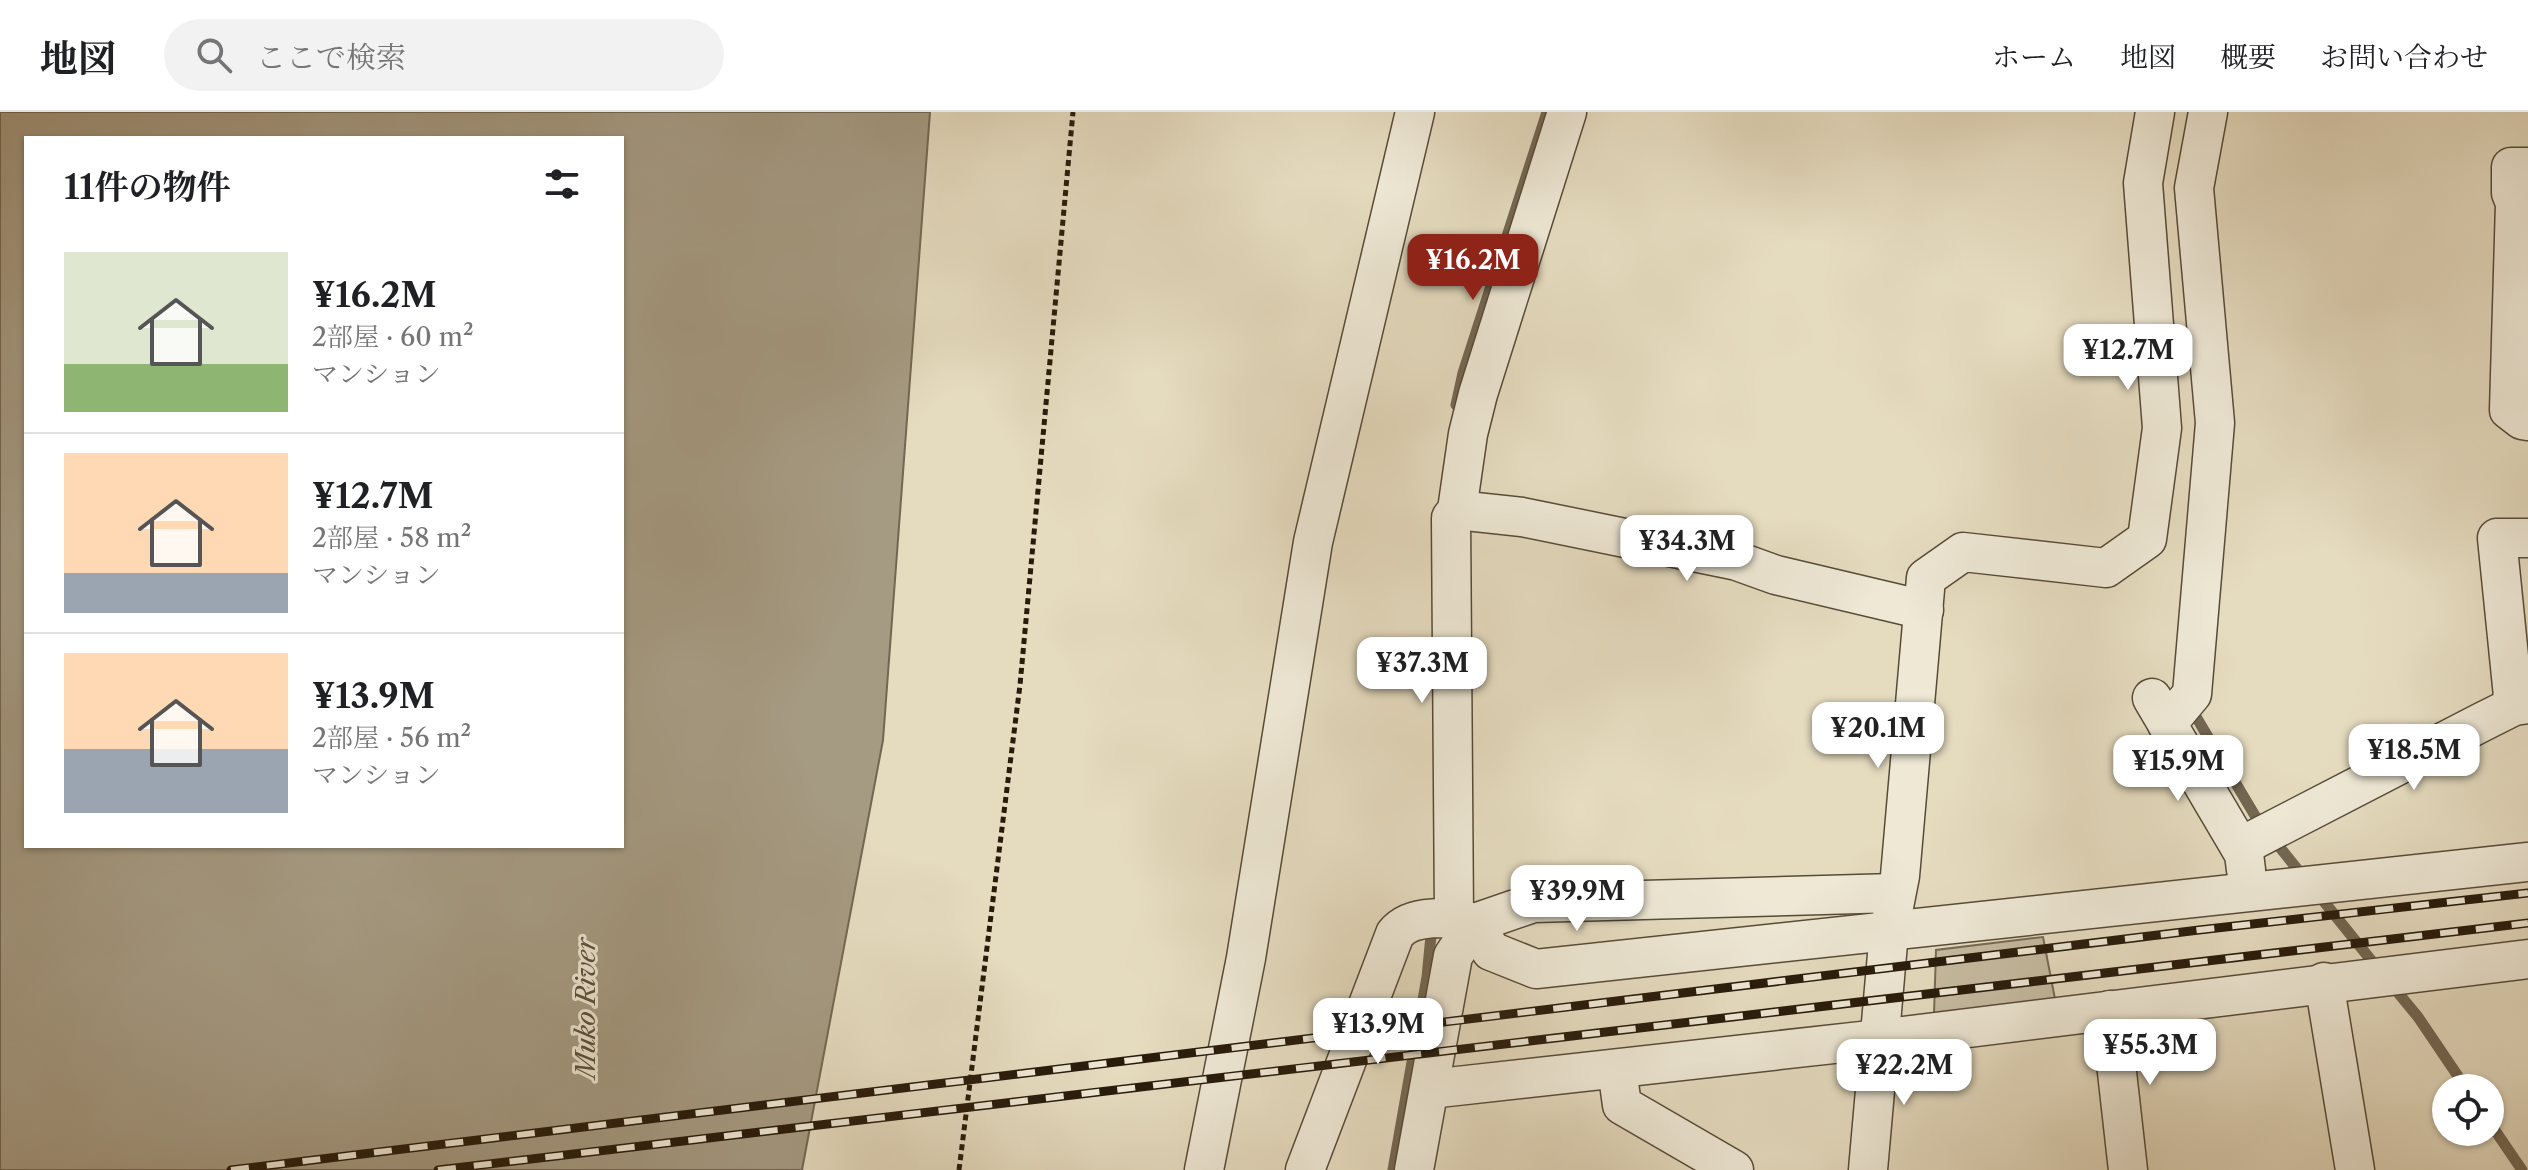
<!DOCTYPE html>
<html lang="ja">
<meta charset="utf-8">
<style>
:root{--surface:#fff;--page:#f2f2f2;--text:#202124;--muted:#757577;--line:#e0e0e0;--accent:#8f2418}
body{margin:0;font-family:"Libre Caslon Text","Noto Serif JP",serif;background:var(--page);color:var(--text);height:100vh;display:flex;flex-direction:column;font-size:30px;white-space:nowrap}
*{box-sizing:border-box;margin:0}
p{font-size:26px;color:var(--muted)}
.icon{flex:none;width:44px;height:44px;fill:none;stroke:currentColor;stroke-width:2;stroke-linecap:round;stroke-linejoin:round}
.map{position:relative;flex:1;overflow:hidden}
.drawer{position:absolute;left:24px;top:24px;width:600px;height:712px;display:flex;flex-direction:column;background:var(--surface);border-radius:0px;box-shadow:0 2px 6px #0004}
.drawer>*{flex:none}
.buttons{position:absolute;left:2432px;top:962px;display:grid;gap:16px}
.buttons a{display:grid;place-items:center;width:72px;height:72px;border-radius:50%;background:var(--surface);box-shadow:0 2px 6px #0004;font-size:40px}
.price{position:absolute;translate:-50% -68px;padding:0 18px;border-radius:16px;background:#fff;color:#222;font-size:26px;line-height:52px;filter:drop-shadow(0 2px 4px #0008)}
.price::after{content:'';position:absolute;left:50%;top:48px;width:24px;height:18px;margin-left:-12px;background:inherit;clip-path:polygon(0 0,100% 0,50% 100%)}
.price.selected{background:var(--accent);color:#fff}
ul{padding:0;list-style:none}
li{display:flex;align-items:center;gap:24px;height:200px;padding:0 40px}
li+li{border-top:2px solid var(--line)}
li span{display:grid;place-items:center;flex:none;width:224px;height:160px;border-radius:0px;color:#555}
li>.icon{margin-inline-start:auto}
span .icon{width:96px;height:96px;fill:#fffc;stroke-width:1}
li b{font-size:34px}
h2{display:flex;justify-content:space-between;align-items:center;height:96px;padding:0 40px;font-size:34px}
header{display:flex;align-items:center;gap:48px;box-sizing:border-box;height:112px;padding:0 40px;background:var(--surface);border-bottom:2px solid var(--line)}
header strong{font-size:38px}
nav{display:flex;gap:44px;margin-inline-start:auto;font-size:28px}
.search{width:560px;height:72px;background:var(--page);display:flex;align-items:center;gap:20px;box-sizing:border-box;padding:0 28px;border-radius:44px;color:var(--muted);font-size:30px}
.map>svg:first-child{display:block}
.green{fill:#c5baa0;stroke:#766a56;stroke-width:2}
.water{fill:#a59a82;stroke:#736752;stroke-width:2;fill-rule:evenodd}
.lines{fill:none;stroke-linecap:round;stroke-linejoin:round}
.stream{stroke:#736752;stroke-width:11}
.minor-casing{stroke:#574b38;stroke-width:41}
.path{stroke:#281b0b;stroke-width:5;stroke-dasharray:6 4;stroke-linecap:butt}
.minor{stroke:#eee8d5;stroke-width:38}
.rail-casing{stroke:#281b0b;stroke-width:9}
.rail{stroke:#eee8d5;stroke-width:6;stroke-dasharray:18;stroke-linecap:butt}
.labels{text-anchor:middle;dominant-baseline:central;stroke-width:6;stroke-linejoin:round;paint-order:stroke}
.water-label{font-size:26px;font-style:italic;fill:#5a4e3b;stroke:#eee8d5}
</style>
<header>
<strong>地図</strong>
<div class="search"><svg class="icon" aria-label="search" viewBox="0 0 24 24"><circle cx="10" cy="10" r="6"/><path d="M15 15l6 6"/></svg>ここで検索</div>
<nav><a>ホーム</a><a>地図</a><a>概要</a><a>お問い合わせ</a></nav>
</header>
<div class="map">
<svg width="2528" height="1058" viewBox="0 0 2528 1058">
<rect width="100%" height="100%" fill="#e5dbbf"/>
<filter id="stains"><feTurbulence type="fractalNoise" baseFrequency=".0025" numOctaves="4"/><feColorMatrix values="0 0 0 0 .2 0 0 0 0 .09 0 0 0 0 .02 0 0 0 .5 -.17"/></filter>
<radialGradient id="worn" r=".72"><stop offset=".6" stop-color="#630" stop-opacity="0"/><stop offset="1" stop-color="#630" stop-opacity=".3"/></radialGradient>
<polygon class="green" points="2043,825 2055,887 1934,902 1936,838"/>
<path class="water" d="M 0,0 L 930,0 L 883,628 L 802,1058 L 0,1058 ZM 26,26 L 622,26 L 622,734 L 26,734 Z"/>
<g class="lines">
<g class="stream">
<polyline points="1456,293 1463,261 1547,0"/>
<polyline points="2189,593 2257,707 2306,768"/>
<polyline points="2317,781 2379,858"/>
<polyline points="2390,871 2418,905 2466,976"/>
<polyline points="2490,1011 2522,1058"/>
<polyline points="1393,1058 1427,865 1432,813"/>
</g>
<defs>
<g id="minor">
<polyline points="2528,55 2511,55 2511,81 2515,91 2509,298 2522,308 2528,309"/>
<polyline points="1457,398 1522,405 1737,449 1776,463 1924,498"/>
<polyline points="2152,586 2244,742 2246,758"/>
<polyline points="2514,594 2497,426 2528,426"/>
<polyline points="2167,612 2192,582 2215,311 2194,76 2208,0"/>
<polyline points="2240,735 2484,609 2514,594 2528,592"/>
<polyline points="1454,806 1451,406 1457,398 1468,322 1478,282 1567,0"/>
<polyline points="2324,870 2355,1058"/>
<polyline points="2110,898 2128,1058"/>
<polyline points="1617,957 1622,993 1734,1058"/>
<polyline points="1430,977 1879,927 2528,847"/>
<polyline points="1204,1058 1246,846 1313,430 1415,0"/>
<path d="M 1305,1058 L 1395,822 C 1411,801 1452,805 1475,811 L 1491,839 L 1536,857 L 2528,750"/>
<polyline points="1414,1058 1453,844 1475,811 1533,791 1895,781"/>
<polyline points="1868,1058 1889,820 1900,764 1926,466 1963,440 2106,456 2147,427 2162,316 2143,71 2155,0"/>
</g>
</defs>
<use href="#minor" class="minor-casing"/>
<polyline class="path" points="959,1058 1020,573 1073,0"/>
<use href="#minor" class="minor"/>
<defs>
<g id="rail">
<polyline points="231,1058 2199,818 2528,781"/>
<polyline points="438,1058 2528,811"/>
</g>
</defs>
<use href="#rail" class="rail-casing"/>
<use href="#rail" class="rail"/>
</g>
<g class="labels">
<g class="water-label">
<text transform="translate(586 896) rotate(-90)">Muko River</text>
</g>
</g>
<rect width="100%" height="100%" filter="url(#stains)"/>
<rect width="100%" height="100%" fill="url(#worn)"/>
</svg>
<div class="buttons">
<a><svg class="icon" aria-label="locate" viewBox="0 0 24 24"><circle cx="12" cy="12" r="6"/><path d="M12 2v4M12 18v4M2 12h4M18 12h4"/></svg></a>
</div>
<b class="price selected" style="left:1473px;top:190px">¥16.2M</b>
<b class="price" style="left:2128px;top:280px">¥12.7M</b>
<b class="price" style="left:1687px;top:471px">¥34.3M</b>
<b class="price" style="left:1422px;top:593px">¥37.3M</b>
<b class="price" style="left:1878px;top:658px">¥20.1M</b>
<b class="price" style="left:2414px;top:680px">¥18.5M</b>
<b class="price" style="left:2178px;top:691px">¥15.9M</b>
<b class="price" style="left:1577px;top:821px">¥39.9M</b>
<b class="price" style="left:1378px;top:954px">¥13.9M</b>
<b class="price" style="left:2150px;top:975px">¥55.3M</b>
<b class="price" style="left:1904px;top:995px">¥22.2M</b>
<section class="drawer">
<h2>11件の物件<svg class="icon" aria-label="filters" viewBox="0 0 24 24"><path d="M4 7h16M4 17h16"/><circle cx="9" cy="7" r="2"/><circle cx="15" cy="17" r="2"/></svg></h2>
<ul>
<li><span style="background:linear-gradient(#dfe7d0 70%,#8fb573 0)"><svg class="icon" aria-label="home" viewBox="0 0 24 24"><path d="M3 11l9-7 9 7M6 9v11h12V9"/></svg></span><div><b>¥16.2M</b><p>2部屋 · 60 m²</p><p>マンション</p></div></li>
<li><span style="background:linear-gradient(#ffd9b3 75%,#9aa5b1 0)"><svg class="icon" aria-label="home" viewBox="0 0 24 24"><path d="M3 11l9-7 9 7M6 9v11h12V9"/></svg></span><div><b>¥12.7M</b><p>2部屋 · 58 m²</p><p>マンション</p></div></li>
<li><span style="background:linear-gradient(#ffd9b3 60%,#9aa5b1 0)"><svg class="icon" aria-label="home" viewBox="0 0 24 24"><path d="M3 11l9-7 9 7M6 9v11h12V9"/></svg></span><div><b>¥13.9M</b><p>2部屋 · 56 m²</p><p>マンション</p></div></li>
</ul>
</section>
</div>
